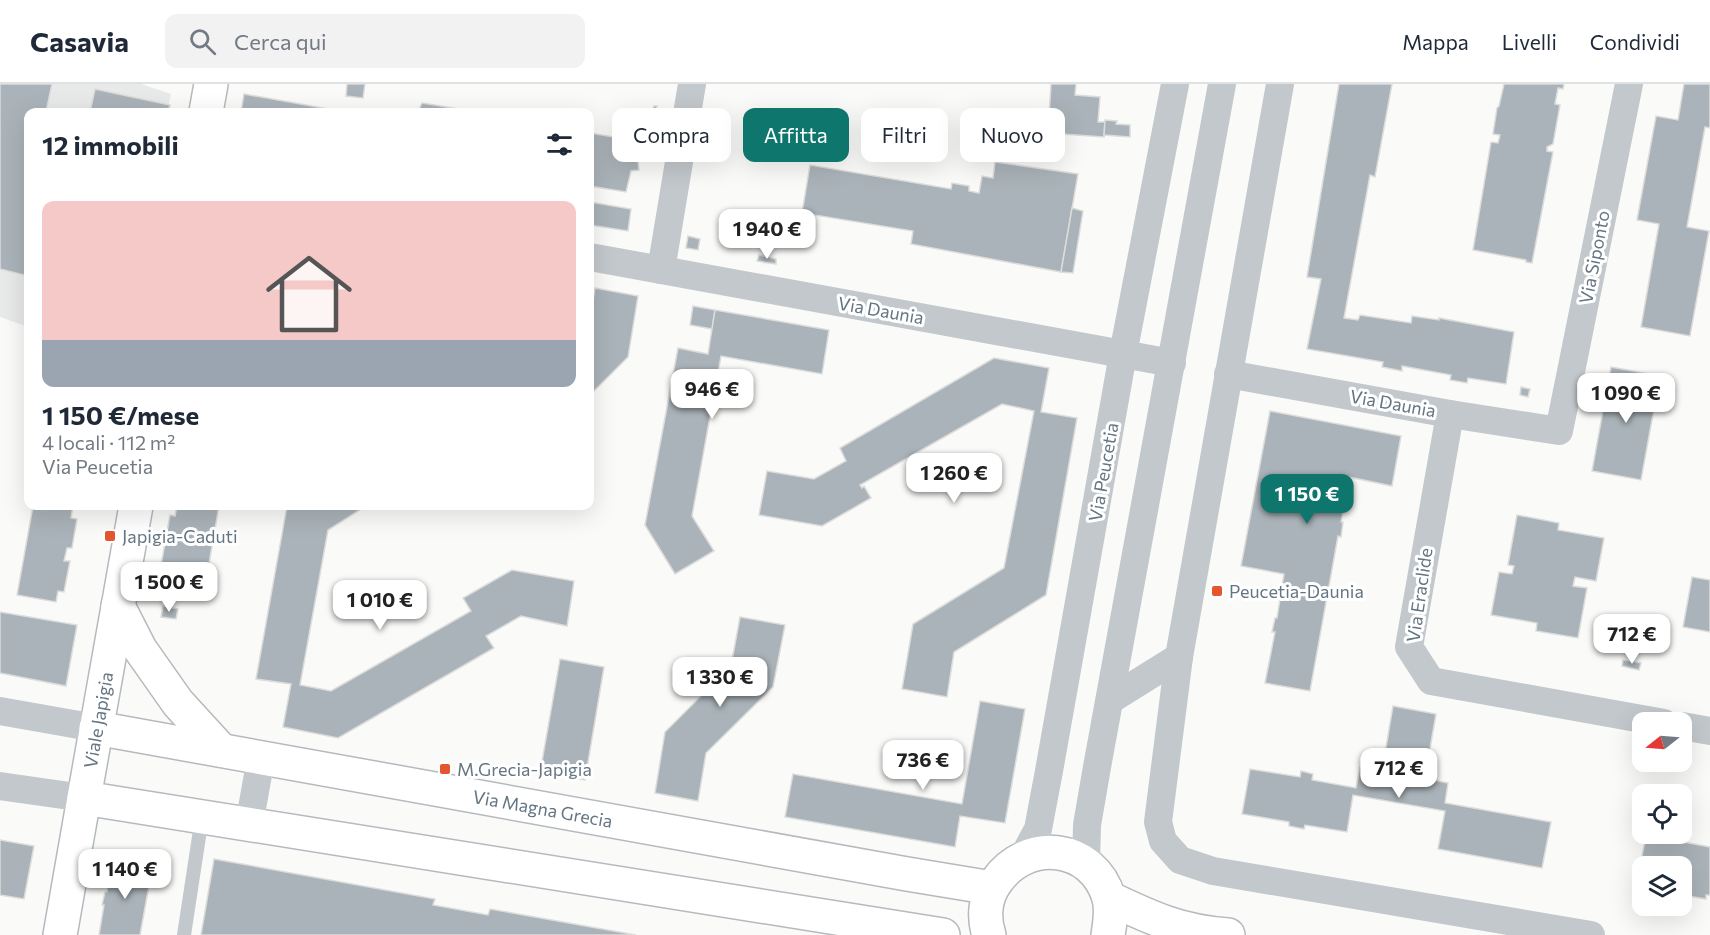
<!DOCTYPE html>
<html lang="it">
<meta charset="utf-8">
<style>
:root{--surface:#fff;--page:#f2f2f3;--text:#1f2937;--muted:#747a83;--line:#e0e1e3;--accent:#0f766e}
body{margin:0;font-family:Commissioner,sans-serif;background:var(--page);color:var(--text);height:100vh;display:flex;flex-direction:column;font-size:22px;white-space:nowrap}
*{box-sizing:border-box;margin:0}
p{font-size:20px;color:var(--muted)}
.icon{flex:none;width:33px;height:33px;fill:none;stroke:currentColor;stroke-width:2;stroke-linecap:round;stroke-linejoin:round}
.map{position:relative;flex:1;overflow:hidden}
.details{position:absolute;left:24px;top:24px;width:570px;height:402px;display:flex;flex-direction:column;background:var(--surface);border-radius:12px;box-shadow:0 6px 24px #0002}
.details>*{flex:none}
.hud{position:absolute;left:612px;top:24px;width:570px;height:54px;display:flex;gap:12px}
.needle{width:39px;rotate:253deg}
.controls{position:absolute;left:1632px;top:628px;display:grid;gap:12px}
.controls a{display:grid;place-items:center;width:60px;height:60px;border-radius:12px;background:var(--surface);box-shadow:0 6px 24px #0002;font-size:30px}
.price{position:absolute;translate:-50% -51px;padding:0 14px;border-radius:12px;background:#fff;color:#222;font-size:20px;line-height:39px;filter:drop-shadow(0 2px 3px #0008)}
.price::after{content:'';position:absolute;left:50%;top:36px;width:18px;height:14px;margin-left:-9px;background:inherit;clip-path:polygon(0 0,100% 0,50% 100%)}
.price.current{background:var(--accent);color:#fff}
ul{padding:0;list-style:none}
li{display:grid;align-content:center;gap:12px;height:318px;padding:0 18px}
li span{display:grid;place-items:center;height:186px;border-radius:12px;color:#555}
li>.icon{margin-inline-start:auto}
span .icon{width:108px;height:108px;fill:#fffc;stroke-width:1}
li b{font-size:26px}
h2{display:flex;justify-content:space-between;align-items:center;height:72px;padding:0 18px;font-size:26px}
.pill{padding:0 21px;border-radius:12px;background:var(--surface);box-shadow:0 6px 24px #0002;font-size:21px;line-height:54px}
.pill.current{background:var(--accent);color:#fff}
header{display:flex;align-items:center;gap:36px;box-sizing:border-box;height:84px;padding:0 30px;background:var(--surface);border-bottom:2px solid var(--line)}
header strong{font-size:28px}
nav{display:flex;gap:33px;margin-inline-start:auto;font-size:21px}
.search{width:420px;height:54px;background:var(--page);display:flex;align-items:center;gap:15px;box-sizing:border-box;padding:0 21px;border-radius:12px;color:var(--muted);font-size:22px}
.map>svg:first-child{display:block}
.built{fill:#e8e9e9}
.building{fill:#aab3b9;stroke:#dcdcda;stroke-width:1.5}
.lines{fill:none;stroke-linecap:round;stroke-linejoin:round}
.secondary-casing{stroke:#b3babf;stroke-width:36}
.primary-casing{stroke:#b5babe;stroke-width:36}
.lane{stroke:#c3c8cc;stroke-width:14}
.street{stroke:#c3c8cc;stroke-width:28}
.secondary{stroke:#fff;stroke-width:33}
.primary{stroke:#fff;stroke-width:33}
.poi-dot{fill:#e4572e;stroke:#fff;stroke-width:2}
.labels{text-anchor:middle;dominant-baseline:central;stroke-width:6;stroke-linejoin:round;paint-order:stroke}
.street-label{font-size:18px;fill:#657683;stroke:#fff}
.poi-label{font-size:18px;fill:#657683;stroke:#fff;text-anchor:start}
</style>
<header>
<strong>Casavia</strong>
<div class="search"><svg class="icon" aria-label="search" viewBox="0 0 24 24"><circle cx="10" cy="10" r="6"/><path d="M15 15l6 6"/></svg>Cerca qui</div>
<nav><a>Mappa</a><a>Livelli</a><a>Condividi</a></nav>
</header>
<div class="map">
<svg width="1710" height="851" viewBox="0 0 1710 851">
<rect width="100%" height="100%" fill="#fafaf8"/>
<polygon class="built" points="0,0 141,0 171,10 167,28 28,28 28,243 0,233"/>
<g class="building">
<polygon points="0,0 52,0 46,28 28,28 28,192 0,185"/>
<polygon points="347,0 365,0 363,14 346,12"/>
<polygon points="1051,0 1076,0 1075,11 1100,13 1098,38 1105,38 1104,53 1048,49"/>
<polygon points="1339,0 1392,0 1375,93 1370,91 1344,234 1358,236 1360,231 1411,239 1412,232 1439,236 1439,234 1514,248 1506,300 1468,294 1467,299 1450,296 1451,291 1402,282 1402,287 1382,283 1383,278 1307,265 1321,195 1307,193"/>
<polygon points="1504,0 1564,0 1563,5 1558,4 1555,20 1560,21 1553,60 1547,63 1547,67 1553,68 1532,179 1526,178 1526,176 1473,166 1491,58 1498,59 1500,51 1493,50 1497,24 1499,22"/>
<polygon points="1684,0 1710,0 1710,44 1705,43 1687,143 1709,147 1690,252 1641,243 1659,140 1637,136 1656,32 1678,36"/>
<polygon points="95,5 170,21 168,28 90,28"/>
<polygon points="244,10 345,28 241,28"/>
<polygon points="422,19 477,28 418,28"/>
<polygon points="654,22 657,22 651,59 633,57 637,31 651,34"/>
<polygon points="1105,36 1117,37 1116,40 1130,41 1130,53 1104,51"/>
<polygon points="590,49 637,57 636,61 639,86 631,87 626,108 590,102"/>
<polygon points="995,78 1078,90 1061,188 911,160 913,147 802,129 810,81 951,105 952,99 969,102 969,107 979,109 982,92 993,94"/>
<polygon points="590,118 631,125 628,147 590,141"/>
<polygon points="1072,124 1083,127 1073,189 1061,188"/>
<polygon points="688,152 700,155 698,166 686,164"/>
<polygon points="759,171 776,175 776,180 757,177"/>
<polygon points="595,204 638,212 628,273 590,311 590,235"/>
<polygon points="693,222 715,226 712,245 690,241"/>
<polygon points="715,226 829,246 822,290 721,272 692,432 714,467 675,490 645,441 678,264 708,270"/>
<polygon points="994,274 1049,284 1041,328 1077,334 1046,511 954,568 947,613 902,605 913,540 1004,484 1034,327 1002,320 860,401 862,404 864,402 871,414 822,442 759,431 767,387 814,395 846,377 840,364"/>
<polygon points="1611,283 1660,292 1641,396 1592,387"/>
<polygon points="1521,303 1530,305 1528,313 1520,311"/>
<polygon points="1270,327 1401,352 1392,402 1349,393 1341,438 1343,438 1341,453 1338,452 1310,607 1265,599 1275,548 1272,548 1275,534 1277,534 1284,490 1241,482"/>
<polygon points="33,422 73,422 71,434 77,435 72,464 67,464 64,477 70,477 64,508 58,507 56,518 17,511"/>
<polygon points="177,422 219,422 203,514 162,507 165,488 160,487 170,431 175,432"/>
<polygon points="287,422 366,422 328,446 300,601 331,607 471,527 463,514 512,486 574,497 567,542 521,532 486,552 494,564 338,654 283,643 291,600 256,595"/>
<polygon points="1517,431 1559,439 1558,446 1604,454 1596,497 1575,493 1573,502 1587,504 1578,554 1536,547 1537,539 1491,531 1499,488 1512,490 1514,482 1508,481"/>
<polygon points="1692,493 1710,496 1710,548 1683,543"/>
<polygon points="163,522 178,525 176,535 161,533"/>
<polygon points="0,528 77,541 66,602 0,589"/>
<polygon points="740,533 785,541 773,603 706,669 698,717 655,709 665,648 731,582"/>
<polygon points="560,575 604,583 585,696 540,689"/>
<polygon points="1623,576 1641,579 1639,586 1622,582"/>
<polygon points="980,617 1025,625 1005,739 960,732 955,763 785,733 793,690 962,720"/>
<polygon points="1393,622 1436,630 1427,682 1430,682 1428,695 1448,699 1445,719 1551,738 1542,784 1438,765 1445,727 1353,711 1347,748 1305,741 1304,745 1289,742 1289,738 1242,730 1250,685 1300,693 1301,687 1313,690 1312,696 1356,704 1360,683 1382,687"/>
<polygon points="1646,751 1710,763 1710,811 1706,811 1706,815 1682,811 1682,783 1642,783 1642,800 1637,799"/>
<polygon points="0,756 34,762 24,815 0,811"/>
<polygon points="214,775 435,815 433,821 488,831 490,825 636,851 201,851"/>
<polygon points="112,777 152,785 140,851 99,851 104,821 102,821 105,808 107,808"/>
</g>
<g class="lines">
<defs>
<polyline id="secondary" points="60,851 84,714"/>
<g id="primary">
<polyline points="206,28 211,0"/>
<polyline points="136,422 84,714 943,851"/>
<polyline points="118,522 140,565 178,619 221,666"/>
<path id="s1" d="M 96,644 L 907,790 L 992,804"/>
<path d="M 1109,814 C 1151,834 1181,848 1228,851"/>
<path d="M 989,851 C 983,833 985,813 996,798 C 1027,753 1093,760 1109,814 C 1112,826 1110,839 1108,851"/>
</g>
</defs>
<use href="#secondary" class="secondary-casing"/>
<use href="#primary" class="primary-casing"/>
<polyline class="lane" points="184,851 202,733"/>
<g class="street">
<polyline points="1280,0 1179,573 1158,738 1163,757 1180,776 1213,787 1591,851"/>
<polyline points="590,173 1172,279"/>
<polyline points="661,186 692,0"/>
<polyline points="1228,290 1450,330 1559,347 1629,0"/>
<polyline points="1450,330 1409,563 1431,597 1664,639"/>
<polyline points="1110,616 1179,573"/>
<polyline points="0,627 96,644"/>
<polyline points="1682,642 1710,647"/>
<polyline points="0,702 84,714"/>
<polyline points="249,741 261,674"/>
<polyline points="1023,773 1038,745 1049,687 1123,270 1175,0"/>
<polyline points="1086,780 1087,741 1097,683 1222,0"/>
</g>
<use href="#secondary" class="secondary"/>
<use href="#primary" class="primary"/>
</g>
<g class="poi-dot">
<rect x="104" y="446" width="12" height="12" rx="3"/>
<rect x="1211" y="501" width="12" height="12" rx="3"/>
<rect x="439" y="679" width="12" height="12" rx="3"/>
</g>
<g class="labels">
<g class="street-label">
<text transform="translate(1594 173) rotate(-79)">Via Siponto</text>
<text transform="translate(881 226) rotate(10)">Via Daunia</text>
<text transform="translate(1393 319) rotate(10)">Via Daunia</text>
<text transform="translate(1103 388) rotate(-80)">Via Peucetia</text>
<text transform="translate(1419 511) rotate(-82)">Via Eraclide</text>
<text transform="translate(98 636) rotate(-80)">Viale Japigia</text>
<text stroke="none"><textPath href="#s1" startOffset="454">Via Magna Grecia</textPath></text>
</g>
<g class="poi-label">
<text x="122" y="452">Japigia-Caduti</text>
<text x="1229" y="507">Peucetia-Daunia</text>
<text x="457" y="685">M.Grecia-Japigia</text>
</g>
</g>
</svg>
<div class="controls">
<a><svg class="needle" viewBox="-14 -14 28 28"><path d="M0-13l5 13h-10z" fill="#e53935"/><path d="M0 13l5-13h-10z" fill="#747a83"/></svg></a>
<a><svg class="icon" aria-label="locate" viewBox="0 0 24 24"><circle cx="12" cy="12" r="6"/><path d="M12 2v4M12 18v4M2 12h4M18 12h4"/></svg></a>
<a><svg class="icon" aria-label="layers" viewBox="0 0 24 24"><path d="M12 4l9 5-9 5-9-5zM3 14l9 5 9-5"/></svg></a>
</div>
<b class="price" style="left:767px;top:176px">1 940 €</b>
<b class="price" style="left:712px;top:336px">946 €</b>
<b class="price" style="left:1626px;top:340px">1 090 €</b>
<b class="price" style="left:954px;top:420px">1 260 €</b>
<b class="price current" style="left:1307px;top:441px">1 150 €</b>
<b class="price" style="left:169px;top:529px">1 500 €</b>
<b class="price" style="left:380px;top:547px">1 010 €</b>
<b class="price" style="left:1632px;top:581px">712 €</b>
<b class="price" style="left:720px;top:624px">1 330 €</b>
<b class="price" style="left:923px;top:707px">736 €</b>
<b class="price" style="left:1399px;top:715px">712 €</b>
<b class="price" style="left:125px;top:816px">1 140 €</b>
<div class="hud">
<a class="pill">Compra</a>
<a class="pill current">Affitta</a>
<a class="pill">Filtri</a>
<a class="pill">Nuovo</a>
</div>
<section class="details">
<h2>12 immobili<svg class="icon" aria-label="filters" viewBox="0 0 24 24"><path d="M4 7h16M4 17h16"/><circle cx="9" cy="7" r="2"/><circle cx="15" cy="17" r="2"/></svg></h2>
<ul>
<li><span style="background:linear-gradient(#f6c9c9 75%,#9aa5b1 0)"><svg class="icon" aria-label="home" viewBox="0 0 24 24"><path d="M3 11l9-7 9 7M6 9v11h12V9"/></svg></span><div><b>1 150 €/mese</b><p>4 locali · 112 m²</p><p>Via Peucetia</p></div></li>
</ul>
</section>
</div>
